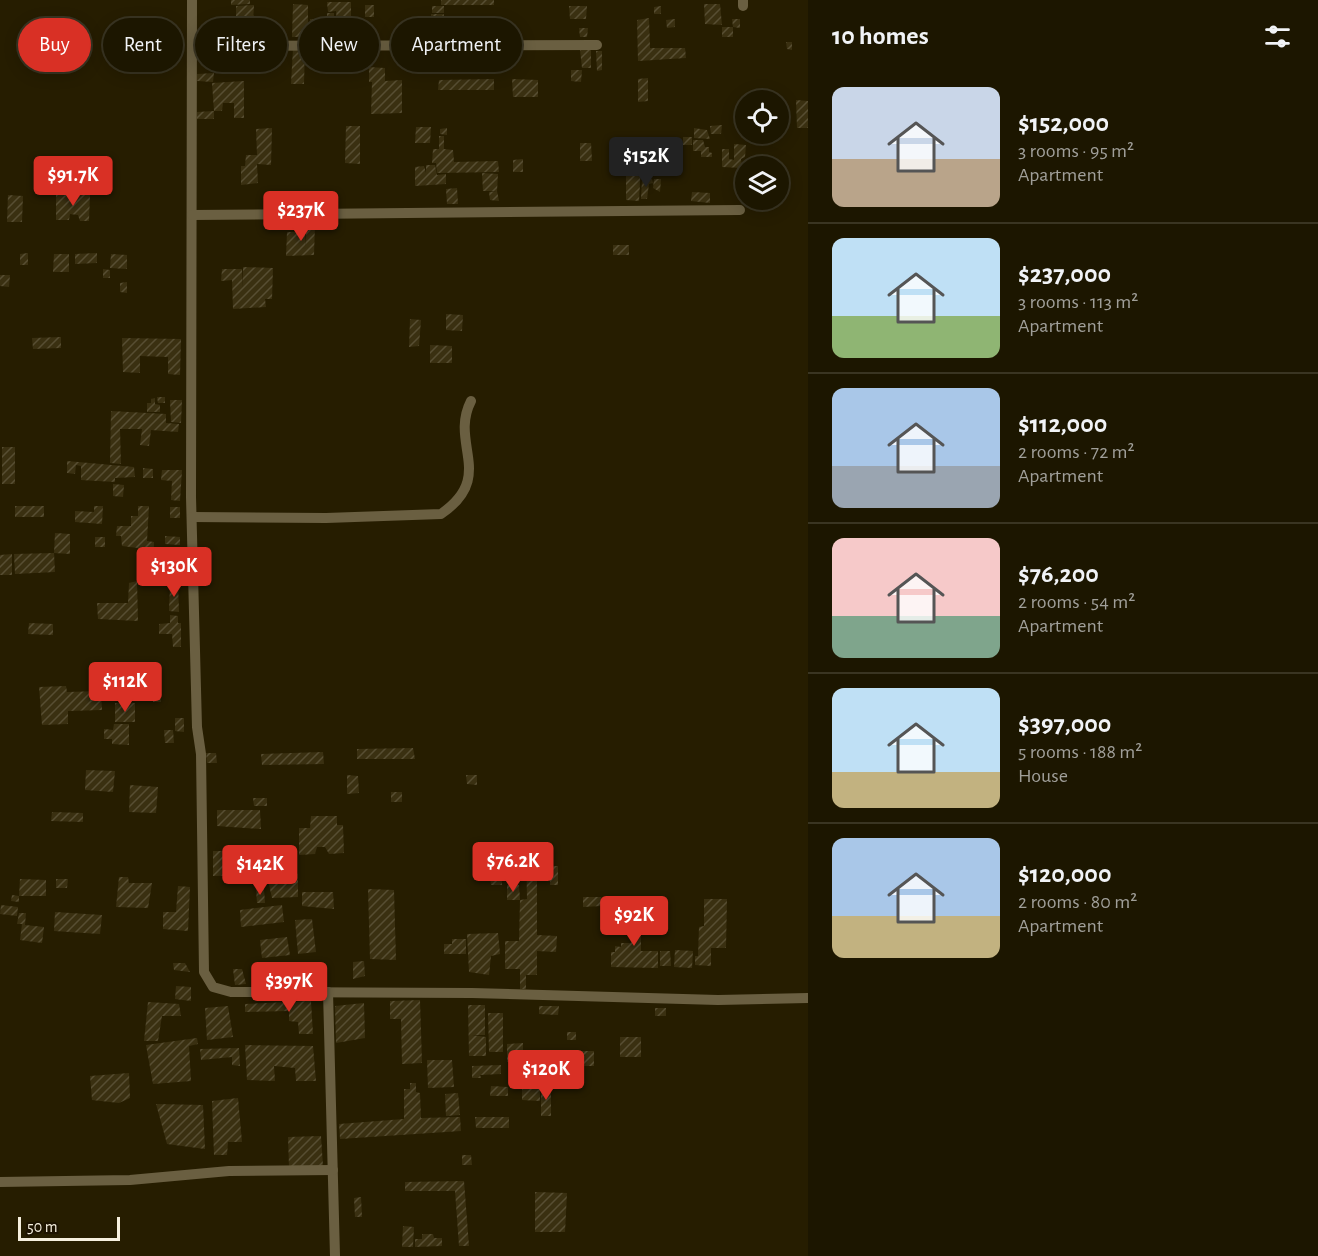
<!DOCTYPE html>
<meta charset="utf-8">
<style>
:root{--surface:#1c1600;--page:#29230f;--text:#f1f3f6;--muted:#a09f99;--line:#3a3522;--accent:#d93025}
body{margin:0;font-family:"Alegreya Sans",sans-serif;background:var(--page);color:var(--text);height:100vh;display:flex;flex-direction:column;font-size:22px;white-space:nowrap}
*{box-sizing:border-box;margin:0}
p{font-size:20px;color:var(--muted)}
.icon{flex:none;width:33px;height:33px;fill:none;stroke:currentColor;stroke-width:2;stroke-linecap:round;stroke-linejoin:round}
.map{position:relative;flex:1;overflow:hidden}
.details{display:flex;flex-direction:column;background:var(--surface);width:510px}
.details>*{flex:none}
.guide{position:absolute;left:18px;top:18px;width:570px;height:54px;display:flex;gap:12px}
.controls{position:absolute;left:735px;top:90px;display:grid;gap:12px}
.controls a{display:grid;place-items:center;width:54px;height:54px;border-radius:50%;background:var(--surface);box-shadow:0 3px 15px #0003,0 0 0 2px var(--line);font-size:30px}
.scale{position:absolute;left:18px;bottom:15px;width:102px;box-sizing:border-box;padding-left:6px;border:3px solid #f6f0df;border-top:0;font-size:16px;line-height:21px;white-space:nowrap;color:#f6f0df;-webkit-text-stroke:4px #1d1300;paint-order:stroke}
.price{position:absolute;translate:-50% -51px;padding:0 14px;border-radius:6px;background:var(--accent);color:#fff;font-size:20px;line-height:39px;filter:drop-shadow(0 2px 3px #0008)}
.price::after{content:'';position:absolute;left:50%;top:36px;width:18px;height:14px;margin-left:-9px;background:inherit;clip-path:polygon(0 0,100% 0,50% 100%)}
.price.current{background:#222;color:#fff}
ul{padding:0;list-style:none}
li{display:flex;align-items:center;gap:18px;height:150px;padding:0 24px}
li+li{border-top:2px solid var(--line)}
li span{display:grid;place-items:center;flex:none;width:168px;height:120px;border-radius:12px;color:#555}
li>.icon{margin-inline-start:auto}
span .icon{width:72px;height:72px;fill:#fffc;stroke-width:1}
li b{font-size:26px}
h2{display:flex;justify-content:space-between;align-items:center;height:72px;padding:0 24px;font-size:26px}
.tag{padding:0 21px;border-radius:27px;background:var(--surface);box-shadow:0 3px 15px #0003,0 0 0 2px var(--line);font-size:21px;line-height:54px}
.tag.current{background:var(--accent);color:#fff}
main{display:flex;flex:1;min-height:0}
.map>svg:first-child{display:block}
.building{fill:url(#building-hatch)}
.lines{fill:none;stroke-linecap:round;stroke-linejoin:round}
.minor{stroke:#6a5f41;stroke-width:10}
</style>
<main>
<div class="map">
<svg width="808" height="1256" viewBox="0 0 808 1256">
<defs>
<pattern id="building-hatch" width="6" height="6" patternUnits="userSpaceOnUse" patternTransform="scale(1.5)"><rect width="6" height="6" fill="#3a3011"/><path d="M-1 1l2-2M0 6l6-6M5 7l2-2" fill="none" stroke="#574e33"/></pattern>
</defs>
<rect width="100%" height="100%" fill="#261d00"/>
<g class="building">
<polygon points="231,0 250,0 250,4 231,5"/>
<rect x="441" y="0" width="53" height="5"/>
<polygon points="327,2 351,2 351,23 337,23 336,11 328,12"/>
<polygon points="293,4 308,5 308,37 292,37"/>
<polygon points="704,4 720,4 722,25 705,24"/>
<polygon points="254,5 253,23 244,24 244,38 236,39 236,6"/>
<rect x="365" y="5" width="9" height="12"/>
<rect x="432" y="6" width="12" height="7"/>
<polygon points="569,6 587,6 586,19 570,19"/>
<polygon points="661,6 661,14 654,14 654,7"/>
<polygon points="327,13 334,13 334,36 311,36 310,19 327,20"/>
<polygon points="431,14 444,14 443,22 431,22"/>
<polygon points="649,18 650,48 685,48 686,58 638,61 637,20"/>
<polygon points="675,19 675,27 667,28 666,20"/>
<polygon points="732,19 740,19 740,28 733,27"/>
<rect x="722" y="27" width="11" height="10"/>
<polygon points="579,28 588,28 587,37 580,37"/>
<polygon points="786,42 792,42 792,50 787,49"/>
<polygon points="293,48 305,48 304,84 291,84"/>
<rect x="369" y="49" width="9" height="8"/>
<polygon points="591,49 591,68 582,68 580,50"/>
<polygon points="596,51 602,51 602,70 597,71"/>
<polygon points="369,67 385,68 385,81 402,80 402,113 371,114 372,82 369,82"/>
<polygon points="571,70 582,70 581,82 571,81"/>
<polygon points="214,73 213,82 197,81 197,74"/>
<polygon points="648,78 648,101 638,102 638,79"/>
<polygon points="494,79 494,90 438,90 439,80"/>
<polygon points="512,79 538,80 538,97 513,97"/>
<polygon points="244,81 244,118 234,118 234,103 223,103 222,111 214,111 212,83"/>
<polygon points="796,100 808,101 808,128 797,128"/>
<polygon points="214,111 214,119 197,119 197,112"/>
<polygon points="722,125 721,134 711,134 710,126"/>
<polygon points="346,126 360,126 360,164 345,163"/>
<polygon points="416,127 431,127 430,143 415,143"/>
<polygon points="272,128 271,165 257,164 258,183 241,185 241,166 245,166 246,155 257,155 256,129"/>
<polygon points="447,128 447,135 440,134 440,129"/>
<polygon points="694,128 707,130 710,139 694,138"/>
<polygon points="439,136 444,136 444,149 453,150 454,162 498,161 499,172 437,173 436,163 432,163 433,149 439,149"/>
<rect x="683" y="137" width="9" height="8"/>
<polygon points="693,140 703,140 705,147 709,147 709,152 712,153 712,157 701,157 701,151 693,151"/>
<polygon points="580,143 591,143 592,161 580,161"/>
<polygon points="734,144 746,145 745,157 741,159 742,168 722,167 722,149 729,149 729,159 734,160"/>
<polygon points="645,145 665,145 664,161 644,159"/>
<polygon points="523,159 523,172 513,172 513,160"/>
<polygon points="426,165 435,165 437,175 446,174 446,184 415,186 415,167 424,166 426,173"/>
<polygon points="626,165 641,165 639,201 626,200"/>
<polygon points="482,173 498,174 497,191 483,191"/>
<polygon points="642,179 652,179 653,183 649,184 647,199 641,199"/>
<polygon points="654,179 661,179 660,192 653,188"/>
<polygon points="457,188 458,204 447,204 446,189"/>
<polygon points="497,191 499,201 490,200 489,192"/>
<polygon points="692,192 710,193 710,203 691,201"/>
<polygon points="56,194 90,195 89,221 80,221 78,215 70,214 69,220 56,220"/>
<polygon points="8,195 23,196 22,222 7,222"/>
<polygon points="315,224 314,255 286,256 287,232 305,232 306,246 306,225"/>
<rect x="613" y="245" width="16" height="10"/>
<polygon points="28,253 28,265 20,265 20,254"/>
<polygon points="97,253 97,263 75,264 75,254"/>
<polygon points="54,254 69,254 69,272 53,272"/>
<polygon points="111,254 127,255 127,269 110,268"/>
<polygon points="243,267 273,268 272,299 265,299 266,307 233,309 232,280 221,281 222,269 242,269 243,288"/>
<polygon points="103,269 110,270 110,278 103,278"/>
<polygon points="0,275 10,275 9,287 0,286"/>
<polygon points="127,282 127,293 120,292 120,283"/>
<polygon points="446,314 463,315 462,331 446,330"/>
<polygon points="410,319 421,320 419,346 409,347"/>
<polygon points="61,337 61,348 33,349 32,338"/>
<polygon points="122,338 181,339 180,375 168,374 168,357 140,356 140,373 123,372"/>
<polygon points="430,345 452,346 452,363 430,363"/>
<polygon points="157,397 165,397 165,403 158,403"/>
<polygon points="155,398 155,404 160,405 160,412 147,412 147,403 151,403 151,399"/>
<polygon points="170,400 182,400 181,423 171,422"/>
<polygon points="111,411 166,414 166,423 179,424 178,432 151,430 149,446 140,445 142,429 120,429 121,464 110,463"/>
<rect x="2" y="447" width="13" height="37"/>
<polygon points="67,461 134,467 135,477 115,478 115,482 81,480 81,466 76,465 75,474 67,473"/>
<polygon points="143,468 153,469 153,478 143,478"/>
<polygon points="162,470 182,470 180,501 171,500 172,481 161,480"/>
<polygon points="113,484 124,485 123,497 113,496"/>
<rect x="15" y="506" width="29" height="11"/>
<polygon points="94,506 103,506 102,524 75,522 75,511 94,512"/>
<polygon points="138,506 149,506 147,541 154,542 153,576 138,576 138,548 122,546 121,536 116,536 117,526 131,526 131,516 138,516"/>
<rect x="170" y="507" width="10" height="11"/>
<polygon points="55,533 70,534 70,554 54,553"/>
<polygon points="165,536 180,537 180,545 165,544"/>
<rect x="95" y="537" width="10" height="10"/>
<polygon points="54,553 55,572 15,574 14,554"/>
<polygon points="12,554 12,575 0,575 0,555"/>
<polygon points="137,581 138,621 98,619 97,603 128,603 129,583"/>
<polygon points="170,583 178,583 179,612 169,611"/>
<polygon points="170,615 178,616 178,623 181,623 181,647 173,647 172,634 159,634 159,624 170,623"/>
<polygon points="29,623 53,624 53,635 28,634"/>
<polygon points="105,670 120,670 120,676 114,676 115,682 133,683 133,696 122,697 116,694 117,691 103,692"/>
<polygon points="133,671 151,671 152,687 135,686"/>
<polygon points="66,686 67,692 101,691 102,710 68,711 68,724 42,725 39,687"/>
<rect x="153" y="693" width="8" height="9"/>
<rect x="115" y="703" width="20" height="19"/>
<polygon points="175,718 184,718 184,732 175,731"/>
<polygon points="114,724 129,724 129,745 112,744 112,739 104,739 104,729 113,730"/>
<polygon points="164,730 173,730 174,743 165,743"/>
<polygon points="413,748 415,759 357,759 357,749"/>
<polygon points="323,752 324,764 262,765 261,754"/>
<polygon points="206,753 216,753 217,763 207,763"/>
<polygon points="86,770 115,771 113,792 85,790"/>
<polygon points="347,775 358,776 359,793 347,794"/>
<polygon points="466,775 477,775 477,785 467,784"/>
<polygon points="130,785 158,787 156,813 129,812"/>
<rect x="391" y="792" width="11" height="10"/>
<polygon points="253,798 267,798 267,806 254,806"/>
<polygon points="217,810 260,810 261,829 217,826"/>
<polygon points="52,812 83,813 83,822 51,821"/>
<polygon points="311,816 337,816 337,825 343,825 344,853 329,854 325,847 317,847 315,854 299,855 299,828 310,828"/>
<polygon points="526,849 537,849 537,866 558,866 558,885 550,885 550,881 537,881 537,935 557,936 556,952 537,951 537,975 526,975 526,989 520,989 520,969 505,969 505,941 519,941 520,900 527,899"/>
<polygon points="213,851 257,851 259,875 213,876"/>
<polygon points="501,859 502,885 491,885 490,877 477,876 477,860"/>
<polygon points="288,861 289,872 298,874 298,897 272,898 264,862"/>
<polygon points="119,877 128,877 129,883 152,883 148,908 116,907"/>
<polygon points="20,879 46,880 46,896 19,896"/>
<polygon points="56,879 68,879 67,888 56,888"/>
<polygon points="507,885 519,885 520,900 507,900"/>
<polygon points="178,886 190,887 188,931 163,929 163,912 176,912"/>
<polygon points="256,889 264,889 265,903 257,903"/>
<polygon points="368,889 394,890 396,960 370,959"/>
<polygon points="302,892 333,892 334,909 302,906"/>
<polygon points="12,895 19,896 19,902 11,901"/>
<polygon points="583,897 601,897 602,906 583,907"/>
<polygon points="704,899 727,899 726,948 711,948 711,966 695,965 695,956 698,956 699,927 704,926"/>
<polygon points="632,900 641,901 641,951 658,951 658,968 611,967 611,952 615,952 615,946 621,947 621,943 631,943"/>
<polygon points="629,902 629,912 610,912 609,903"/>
<polygon points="1,905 18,907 17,916 0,914"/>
<polygon points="282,905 284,922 241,927 240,910"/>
<polygon points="55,912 102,915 100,934 54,931"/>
<polygon points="19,913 26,913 25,925 44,927 42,943 20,940 22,924 17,924"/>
<polygon points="312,919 316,952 298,954 295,920"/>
<polygon points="498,933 500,954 491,956 489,975 469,972 467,934"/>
<polygon points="287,937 290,955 262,958 260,940"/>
<polygon points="452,939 466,939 466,954 444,954 444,944 452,944"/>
<polygon points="675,950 693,951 692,968 674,967"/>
<polygon points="660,951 670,951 671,966 660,966"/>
<polygon points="364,961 365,976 353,979 353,962"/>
<polygon points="173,963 185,963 190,972 174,970"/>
<polygon points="233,969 242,969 246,984 235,985"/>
<polygon points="176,986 191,987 191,1001 175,999"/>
<polygon points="420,1000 422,1063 402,1064 401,1019 390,1019 390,1001"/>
<polygon points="311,1001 313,1034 299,1034 298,1022 289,1021 289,1011 245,1012 245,1004"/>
<polygon points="148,1002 179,1004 181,1016 162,1016 158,1041 144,1041"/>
<polygon points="364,1003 365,1038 336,1043 335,1006"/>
<polygon points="468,1005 485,1005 485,1035 472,1035 486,1037 486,1056 469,1056"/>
<polygon points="228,1006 233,1037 207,1040 205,1008"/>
<polygon points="539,1006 559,1006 558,1015 539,1014"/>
<rect x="655" y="1008" width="11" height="8"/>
<polygon points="488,1013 503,1013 503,1052 489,1052"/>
<rect x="567" y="1032" width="9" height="8"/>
<rect x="620" y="1037" width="21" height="20"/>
<polygon points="197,1038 198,1044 189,1046 191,1081 153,1084 146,1045"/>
<polygon points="523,1043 523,1062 507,1062 507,1044"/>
<polygon points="245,1045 313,1046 316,1081 296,1081 295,1068 274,1066 275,1081 247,1080"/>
<polygon points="239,1048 240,1066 232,1065 232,1057 201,1060 200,1049"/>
<rect x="581" y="1051" width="13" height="15"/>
<polygon points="427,1060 452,1060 454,1087 428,1088"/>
<polygon points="540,1064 542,1083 517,1083 516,1066"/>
<polygon points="501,1065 501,1074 480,1075 481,1078 472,1078 472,1066"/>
<polygon points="542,1066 550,1066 551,1074 558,1075 556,1080 543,1081"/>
<polygon points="129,1073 130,1098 119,1103 92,1100 90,1076"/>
<polygon points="410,1083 416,1083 416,1092 420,1093 421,1118 460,1117 461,1131 340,1139 339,1124 404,1119 404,1089 410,1089"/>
<polygon points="491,1086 508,1087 508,1096 490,1096"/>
<polygon points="522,1086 540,1086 540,1101 522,1100"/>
<rect x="541" y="1086" width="10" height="30"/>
<polygon points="458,1093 460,1115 446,1116 445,1094"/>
<polygon points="238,1098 242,1142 228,1142 227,1155 214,1155 212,1101"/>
<polygon points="156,1104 203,1105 205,1149 167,1144"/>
<polygon points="475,1117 509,1117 509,1128 476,1128"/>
<polygon points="321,1136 323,1166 289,1167 288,1137"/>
<polygon points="462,1155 471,1155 472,1165 462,1165"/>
<polygon points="464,1181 469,1246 459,1246 455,1191 405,1191 405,1182"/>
<polygon points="535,1192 567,1193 565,1232 535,1232"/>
<polygon points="361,1197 362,1217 355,1217 354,1198"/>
<polygon points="403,1226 414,1227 413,1247 402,1247"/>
<polygon points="422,1234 433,1234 434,1238 442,1238 442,1246 415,1247 415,1239 422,1239"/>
</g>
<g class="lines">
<g class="minor">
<polyline points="192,0 191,497 197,727 201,754 204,972 213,987 231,992 472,993 718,1000 808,998"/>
<polyline points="743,0 743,6"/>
<polyline points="192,46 597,45"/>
<polyline points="192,215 740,210"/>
<path d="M 192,517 L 326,518 L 441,514 C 496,476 449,444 471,401"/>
<polyline points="328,992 335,1256"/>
<polyline points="0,1182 130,1180 229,1171 333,1170"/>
</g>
</g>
</svg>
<div class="controls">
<a><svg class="icon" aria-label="locate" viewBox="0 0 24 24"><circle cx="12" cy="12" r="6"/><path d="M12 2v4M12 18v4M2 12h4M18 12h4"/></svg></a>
<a><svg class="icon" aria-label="layers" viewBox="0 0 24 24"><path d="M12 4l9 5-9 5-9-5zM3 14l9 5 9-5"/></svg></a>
</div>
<div class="scale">50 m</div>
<b class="price current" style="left:646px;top:188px">$152K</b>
<b class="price" style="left:73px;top:207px">$91.7K</b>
<b class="price" style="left:301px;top:242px">$237K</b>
<b class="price" style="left:174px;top:598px">$130K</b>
<b class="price" style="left:125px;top:713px">$112K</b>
<b class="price" style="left:513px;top:893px">$76.2K</b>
<b class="price" style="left:260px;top:896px">$142K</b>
<b class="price" style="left:634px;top:947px">$92K</b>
<b class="price" style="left:289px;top:1013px">$397K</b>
<b class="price" style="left:546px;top:1101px">$120K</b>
<div class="guide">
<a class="tag current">Buy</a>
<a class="tag">Rent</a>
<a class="tag">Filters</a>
<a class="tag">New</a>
<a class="tag">Apartment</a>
</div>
</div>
<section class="details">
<h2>10 homes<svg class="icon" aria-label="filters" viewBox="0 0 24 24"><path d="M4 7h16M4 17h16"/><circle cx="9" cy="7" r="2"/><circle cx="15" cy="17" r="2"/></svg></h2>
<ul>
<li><span style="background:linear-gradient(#c9d6e8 60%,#b9a48a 0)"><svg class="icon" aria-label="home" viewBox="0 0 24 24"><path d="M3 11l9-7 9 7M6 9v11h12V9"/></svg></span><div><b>$152,000</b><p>3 rooms · 95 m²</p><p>Apartment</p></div></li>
<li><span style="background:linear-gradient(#bfe0f5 65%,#8fb573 0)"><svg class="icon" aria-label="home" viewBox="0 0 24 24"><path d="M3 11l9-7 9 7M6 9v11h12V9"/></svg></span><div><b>$237,000</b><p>3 rooms · 113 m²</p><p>Apartment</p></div></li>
<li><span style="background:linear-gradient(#a9c7e8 65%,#9aa5b1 0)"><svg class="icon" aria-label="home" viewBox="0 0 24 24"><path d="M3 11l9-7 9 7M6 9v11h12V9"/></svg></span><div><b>$112,000</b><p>2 rooms · 72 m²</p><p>Apartment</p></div></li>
<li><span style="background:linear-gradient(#f6c9c9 65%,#7fa58c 0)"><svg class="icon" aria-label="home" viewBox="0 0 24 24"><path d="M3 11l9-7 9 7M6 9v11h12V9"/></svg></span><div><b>$76,200</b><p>2 rooms · 54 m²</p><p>Apartment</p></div></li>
<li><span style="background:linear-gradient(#bfe0f5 70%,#c2b280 0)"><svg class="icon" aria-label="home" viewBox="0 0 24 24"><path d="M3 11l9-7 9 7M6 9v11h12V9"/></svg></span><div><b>$397,000</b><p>5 rooms · 188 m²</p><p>House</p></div></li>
<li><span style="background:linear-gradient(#a9c7e8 65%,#c2b280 0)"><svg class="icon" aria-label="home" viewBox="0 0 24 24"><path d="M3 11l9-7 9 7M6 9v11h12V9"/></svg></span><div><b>$120,000</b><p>2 rooms · 80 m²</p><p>Apartment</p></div></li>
</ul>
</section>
</main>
